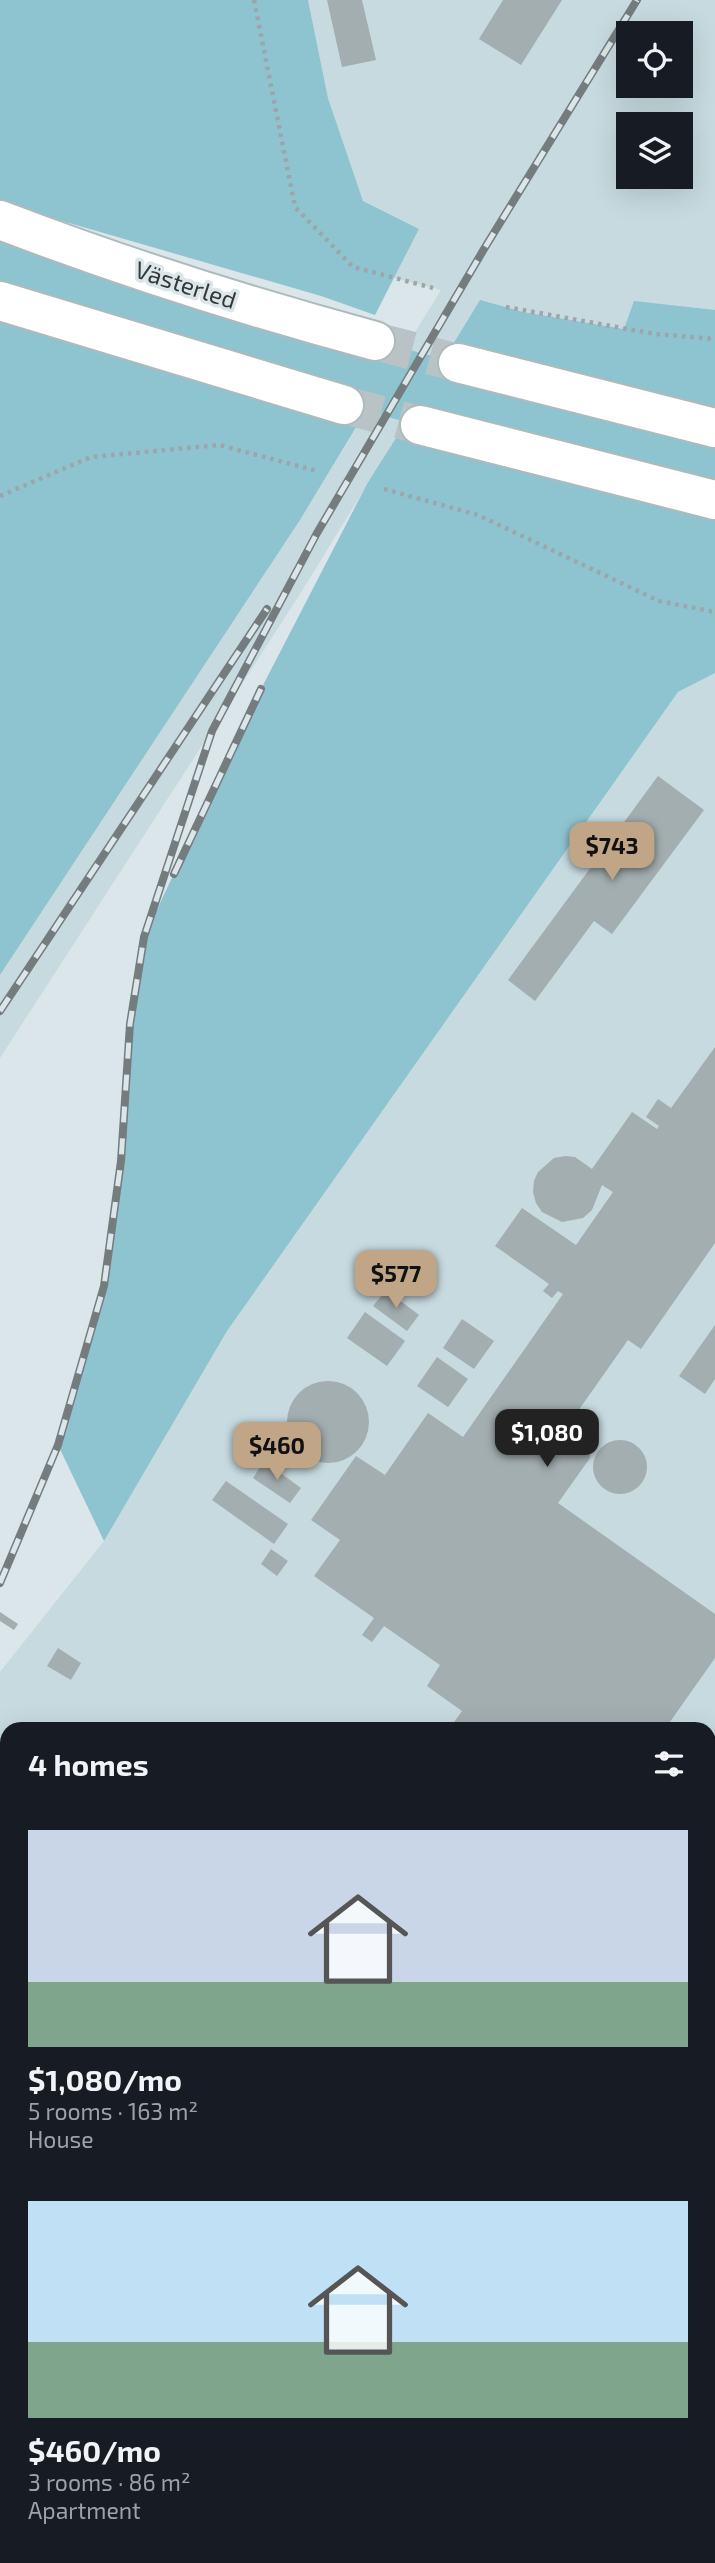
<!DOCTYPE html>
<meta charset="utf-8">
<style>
:root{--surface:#171b24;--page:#242831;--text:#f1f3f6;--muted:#9ea1a6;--accent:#c0a687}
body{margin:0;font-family:"Exo 2",sans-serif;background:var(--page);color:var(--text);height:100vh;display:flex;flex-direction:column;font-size:26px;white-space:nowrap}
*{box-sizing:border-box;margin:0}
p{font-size:23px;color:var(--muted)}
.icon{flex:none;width:38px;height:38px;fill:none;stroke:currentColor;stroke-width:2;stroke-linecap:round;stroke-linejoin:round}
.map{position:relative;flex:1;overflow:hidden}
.details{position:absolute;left:0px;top:1722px;width:716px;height:842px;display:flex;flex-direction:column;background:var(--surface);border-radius:21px 21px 0 0;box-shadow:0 7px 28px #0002}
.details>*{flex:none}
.tools{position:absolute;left:616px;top:21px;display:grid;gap:14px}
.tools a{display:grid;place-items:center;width:77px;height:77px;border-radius:0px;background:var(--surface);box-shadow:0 7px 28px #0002;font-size:35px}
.price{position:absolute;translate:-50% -60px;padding:0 16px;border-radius:14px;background:var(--accent);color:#111;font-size:23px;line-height:46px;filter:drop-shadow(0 2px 4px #0008)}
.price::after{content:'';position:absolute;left:50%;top:42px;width:21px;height:16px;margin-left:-10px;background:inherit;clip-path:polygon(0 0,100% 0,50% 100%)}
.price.active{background:#222;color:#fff}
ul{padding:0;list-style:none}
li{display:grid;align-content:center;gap:14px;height:371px;padding:0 28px}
li span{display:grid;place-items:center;height:217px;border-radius:0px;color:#555}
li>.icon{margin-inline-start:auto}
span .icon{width:126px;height:126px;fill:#fffc;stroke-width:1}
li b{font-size:30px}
h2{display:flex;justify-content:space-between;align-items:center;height:84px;padding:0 28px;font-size:30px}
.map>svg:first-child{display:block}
.built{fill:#c6dadf;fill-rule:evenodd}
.green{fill:#8ec4cf}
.building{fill:#a3aeb0}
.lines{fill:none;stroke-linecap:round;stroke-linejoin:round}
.secondary-tunnel{stroke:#b9c3c6;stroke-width:38;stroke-dasharray:38 19;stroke-linecap:butt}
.lane-casing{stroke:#aebabc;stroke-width:21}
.secondary-casing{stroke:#aebabc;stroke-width:42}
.path{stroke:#9ca5a8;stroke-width:4.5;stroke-dasharray:3.5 5;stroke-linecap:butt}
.lane{stroke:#fff;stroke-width:18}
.secondary{stroke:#fff;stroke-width:38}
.rail-casing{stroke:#747c7e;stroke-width:8}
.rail{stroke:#dae6e9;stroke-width:5;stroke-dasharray:16;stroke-linecap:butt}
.labels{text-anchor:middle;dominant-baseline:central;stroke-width:7;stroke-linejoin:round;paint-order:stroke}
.street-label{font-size:24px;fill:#333839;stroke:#dae6e9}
</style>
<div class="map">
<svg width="715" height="2563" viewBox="0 0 715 2563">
<rect width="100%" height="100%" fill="#dae6e9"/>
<g class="built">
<path d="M 308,0 L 715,0 L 715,339 L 655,334 L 523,312 L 480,301 L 300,594 L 0,1058 L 0,975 L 300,520 L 441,290 L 394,278 L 419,229 L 363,201 L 328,98 ZM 628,33 L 681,33 L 681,86 L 628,86 ZM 628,124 L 681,124 L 681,177 L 628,177 Z"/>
<polygon points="715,673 715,1835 709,1843 709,1729 7,1729 7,2557 154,2557 149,2563 0,2563 0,1672 104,1541 227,1331 678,692"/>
</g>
<g class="green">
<polygon points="0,0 308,0 328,98 363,201 419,229 375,315 321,296 0,203"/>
<polygon points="0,220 375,341 444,359 480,300 523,312 624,329 634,301 715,310 715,673 678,692 227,1331 104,1541 58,1445 104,1286 121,1161 130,1024 144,937 261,689 367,484 406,422 366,411 300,520 0,975"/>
<polygon points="709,2180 715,2183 715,2266 709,2264"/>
<polygon points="154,2557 326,2557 323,2563 149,2563"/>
</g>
<g class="building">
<polygon points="327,0 362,0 376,60 342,67"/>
<polygon points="503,0 562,0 521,65 479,39"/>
<polygon points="658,776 704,810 612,934 594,921 535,1001 508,980"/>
<polygon points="715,1047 715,1243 641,1349 628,1340 566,1428 589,1444 590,1458 558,1503 715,1614 715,1658 665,1729 449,1729 462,1711 427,1686 440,1665 384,1626 372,1642 362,1635 374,1618 314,1576 340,1540 311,1520 356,1456 385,1475 428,1413 463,1437 563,1294 558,1291 552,1298 543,1291 549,1284 495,1246 522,1208 576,1245 613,1192 602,1185 592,1210 583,1218 562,1222 542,1212 536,1203 533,1192 534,1181 538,1172 554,1158 565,1156 575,1157 592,1169 632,1112 657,1129 659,1126 646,1117 658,1099 671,1108"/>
<polygon points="386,1290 419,1315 407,1331 373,1306"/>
<polygon points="365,1312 405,1341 387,1366 347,1338"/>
<polygon points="462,1319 494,1341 474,1369 443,1348"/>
<polygon points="715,1325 715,1379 705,1394 679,1376"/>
<polygon points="437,1357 468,1379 448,1407 417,1386"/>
<circle cx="328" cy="1422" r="41"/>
<circle cx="620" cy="1467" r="27"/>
<polygon points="264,1461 301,1488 290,1503 253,1478"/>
<polygon points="226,1481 288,1524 274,1544 212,1500"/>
<polygon points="271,1549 288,1561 277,1576 261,1564"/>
<polygon points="0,1612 18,1624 14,1630 0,1621"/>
<polygon points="58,1648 81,1663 71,1680 47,1666"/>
<polygon points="709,2499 715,2502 715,2563 643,2563 646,2557 709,2557"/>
</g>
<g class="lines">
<g class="secondary-tunnel">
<polyline points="375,341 458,363"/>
<polyline points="344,405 420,425"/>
</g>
<defs>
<polyline id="lane" points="709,2384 715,2389"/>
<g id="secondary">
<path d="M 0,220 C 123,267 249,307 375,341"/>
<polyline points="0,301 344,405"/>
<polyline points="458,363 715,428"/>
<polyline points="420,425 715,500"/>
<polyline points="709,1974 715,1965"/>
<polyline points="391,2563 394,2557"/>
</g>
</defs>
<use href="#lane" class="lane-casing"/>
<use href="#secondary" class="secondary-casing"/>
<g class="path">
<polyline points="254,0 295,207 353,267 433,288"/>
<polyline points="506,307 655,334 715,339"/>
<polyline points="384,489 478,515 659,601 715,612"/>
<polyline points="0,496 91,457 219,445 317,471"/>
</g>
<use href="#lane" class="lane"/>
<use href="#secondary" class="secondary"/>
<defs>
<g id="rail">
<polyline points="174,874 261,689"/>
<polyline points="0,1011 267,609"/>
<polyline points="0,1583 58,1445 104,1286 121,1161 130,1024 144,937 212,731 317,533 484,249 637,0"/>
</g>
</defs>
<use href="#rail" class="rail-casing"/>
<use href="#rail" class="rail"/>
</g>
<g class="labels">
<g class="street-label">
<text transform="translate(186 284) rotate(18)">Västerled</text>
</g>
</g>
</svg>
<div class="tools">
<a><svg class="icon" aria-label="locate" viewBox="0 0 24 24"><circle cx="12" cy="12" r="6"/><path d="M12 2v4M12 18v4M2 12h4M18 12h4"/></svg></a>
<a><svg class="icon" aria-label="layers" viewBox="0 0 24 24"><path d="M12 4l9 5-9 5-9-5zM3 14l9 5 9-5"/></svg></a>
</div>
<b class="price" style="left:612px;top:882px">$743</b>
<b class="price" style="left:396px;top:1310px">$577</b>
<b class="price active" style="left:547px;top:1469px">$1,080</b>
<b class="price" style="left:277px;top:1482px">$460</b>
<section class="details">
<h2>4 homes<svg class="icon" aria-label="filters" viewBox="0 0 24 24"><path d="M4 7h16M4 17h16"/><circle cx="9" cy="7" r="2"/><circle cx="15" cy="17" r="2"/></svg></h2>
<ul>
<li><span style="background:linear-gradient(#c9d6e8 70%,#7fa58c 0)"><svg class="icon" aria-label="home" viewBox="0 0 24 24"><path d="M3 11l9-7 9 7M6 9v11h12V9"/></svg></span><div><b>$1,080/mo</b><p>5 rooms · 163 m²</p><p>House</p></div></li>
<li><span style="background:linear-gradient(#bfe0f5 65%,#7fa58c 0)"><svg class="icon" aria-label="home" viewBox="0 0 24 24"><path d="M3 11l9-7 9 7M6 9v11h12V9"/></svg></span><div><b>$460/mo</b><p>3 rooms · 86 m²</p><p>Apartment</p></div></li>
</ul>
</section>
</div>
